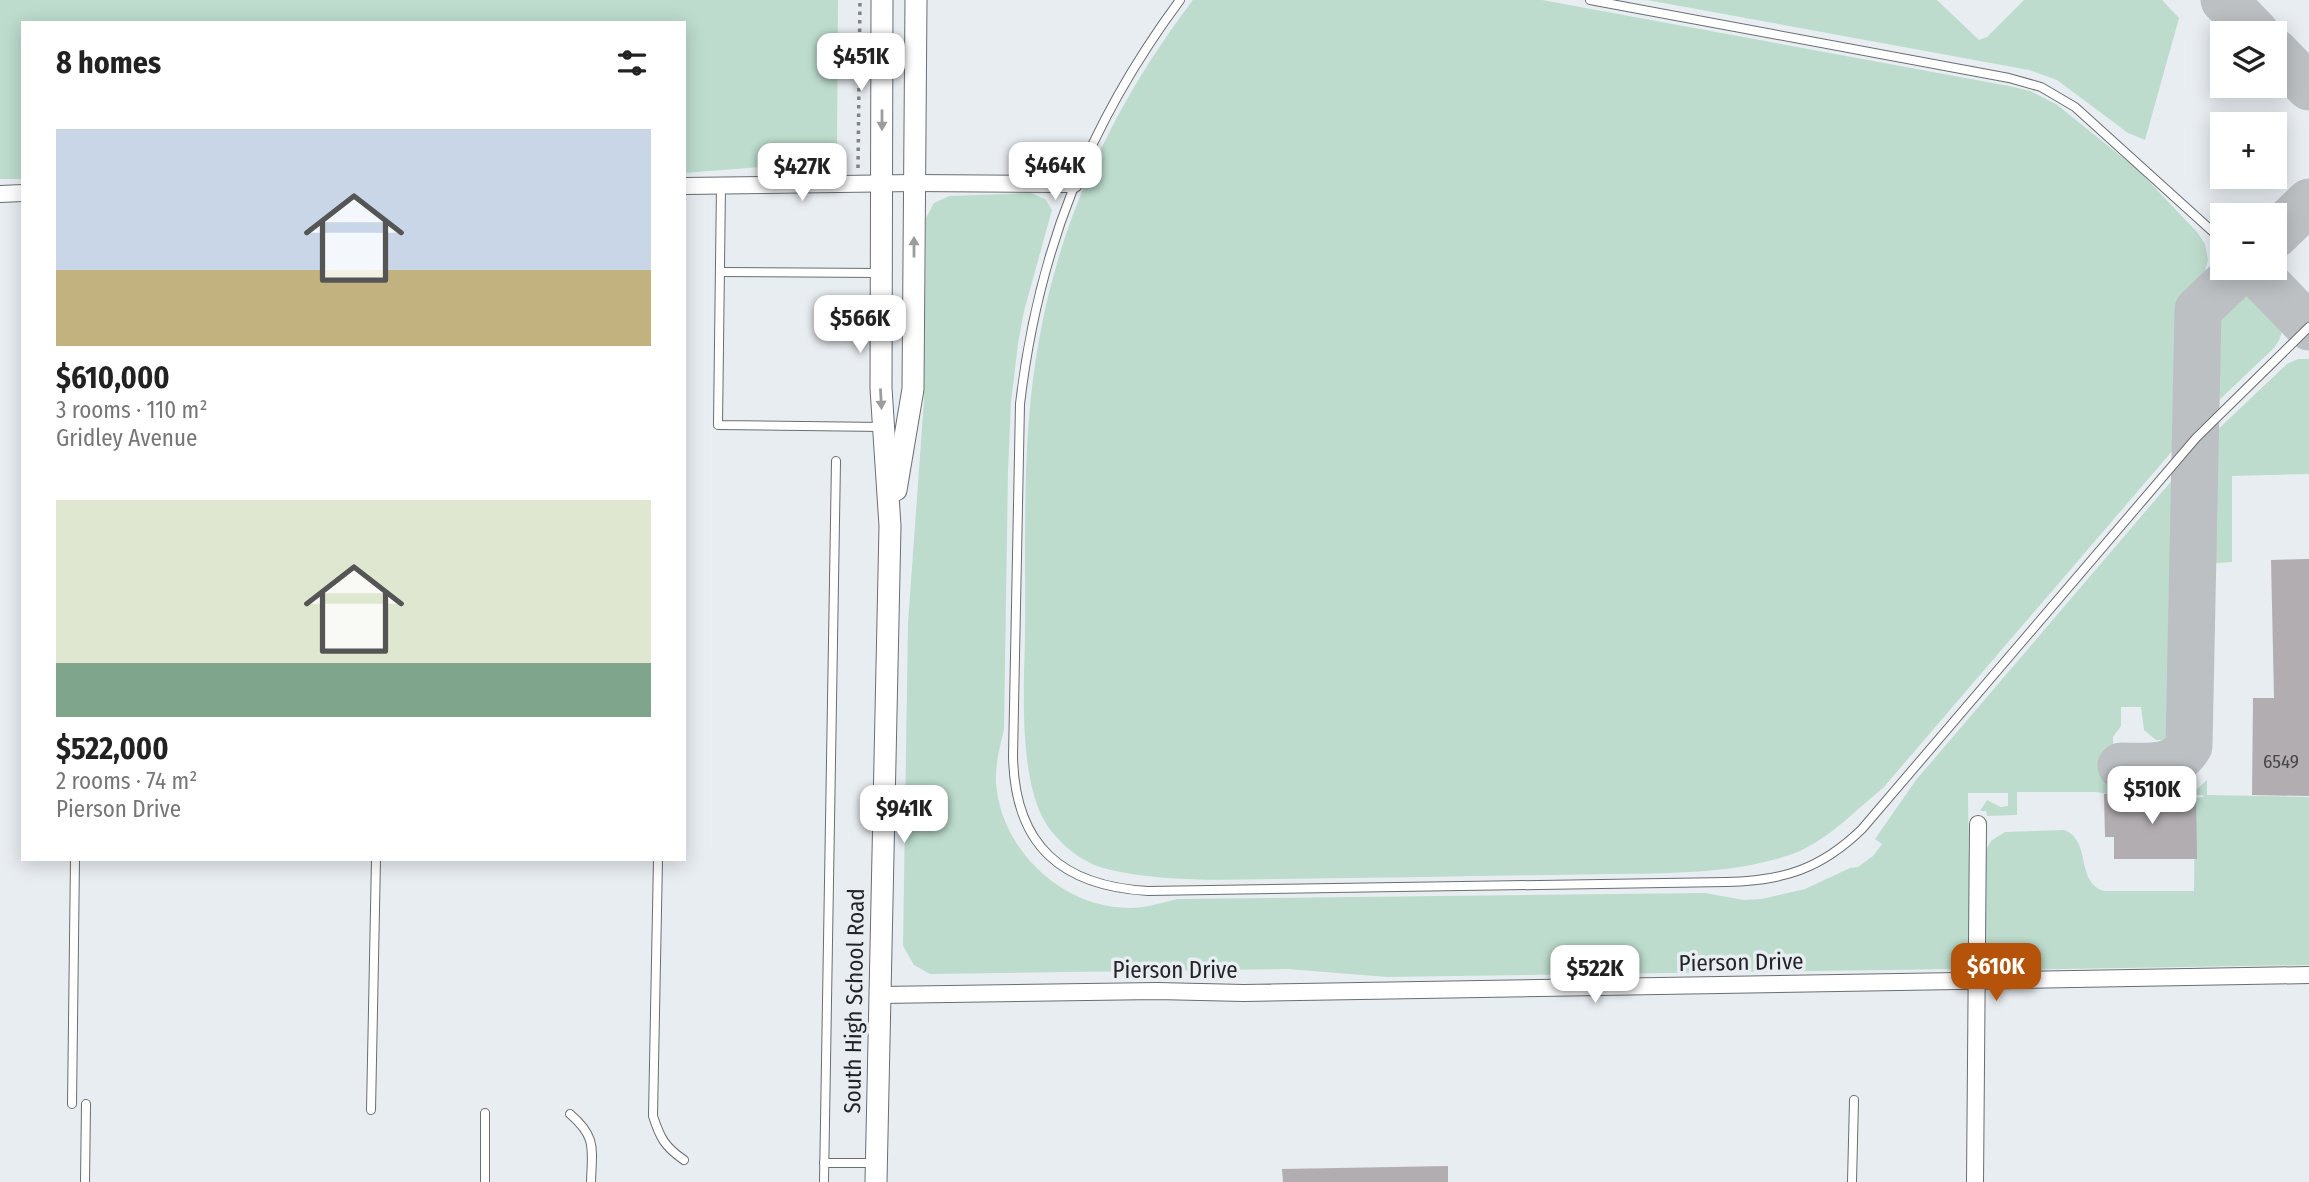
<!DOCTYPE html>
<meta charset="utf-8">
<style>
:root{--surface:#fff;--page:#f6f6f6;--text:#222;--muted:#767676;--accent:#b45309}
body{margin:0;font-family:"Fira Sans Condensed",sans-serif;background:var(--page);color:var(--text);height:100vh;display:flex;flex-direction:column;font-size:26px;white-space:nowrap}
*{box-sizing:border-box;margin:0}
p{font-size:23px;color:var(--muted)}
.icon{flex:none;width:38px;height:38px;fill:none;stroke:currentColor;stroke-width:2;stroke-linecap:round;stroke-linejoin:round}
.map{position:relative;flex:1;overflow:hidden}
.side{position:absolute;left:21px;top:21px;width:665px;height:840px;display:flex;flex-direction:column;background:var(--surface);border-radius:0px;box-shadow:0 4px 18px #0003}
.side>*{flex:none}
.buttons{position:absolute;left:2210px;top:21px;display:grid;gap:14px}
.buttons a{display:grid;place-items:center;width:77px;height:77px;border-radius:0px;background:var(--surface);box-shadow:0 4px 18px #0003;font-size:35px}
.price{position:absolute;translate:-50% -60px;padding:0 16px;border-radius:14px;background:#fff;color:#222;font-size:23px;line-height:46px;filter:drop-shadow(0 2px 4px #0008)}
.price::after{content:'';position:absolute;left:50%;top:42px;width:21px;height:16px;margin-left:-10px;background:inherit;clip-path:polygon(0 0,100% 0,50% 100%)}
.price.on{background:var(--accent);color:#fff}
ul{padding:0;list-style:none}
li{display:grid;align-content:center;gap:14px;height:371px;padding:0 35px}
li span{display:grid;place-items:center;height:217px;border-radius:0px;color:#555}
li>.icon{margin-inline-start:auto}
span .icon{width:126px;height:126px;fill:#fffc;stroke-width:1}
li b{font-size:30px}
h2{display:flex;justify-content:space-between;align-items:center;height:84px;padding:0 35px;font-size:30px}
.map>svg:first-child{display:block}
.green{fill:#bddccd}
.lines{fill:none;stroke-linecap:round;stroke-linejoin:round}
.taxiway{stroke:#bcc0c3;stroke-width:47}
.building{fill:#b2adb0}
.lane-casing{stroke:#696e71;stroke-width:10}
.street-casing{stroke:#696e71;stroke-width:18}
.secondary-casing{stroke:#696e71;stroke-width:23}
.path{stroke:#818386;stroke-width:3.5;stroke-dasharray:3.5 5;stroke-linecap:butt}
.lane{stroke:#fff;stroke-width:8}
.street{stroke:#fff;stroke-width:16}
.secondary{stroke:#fff;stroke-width:21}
.oneway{fill:#9c9c9d}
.labels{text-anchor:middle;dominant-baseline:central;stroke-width:7;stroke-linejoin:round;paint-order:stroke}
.number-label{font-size:19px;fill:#474648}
.street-label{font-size:23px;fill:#232426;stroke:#e8edf1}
</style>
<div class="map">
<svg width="2309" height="1182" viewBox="0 0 2309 1182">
<rect width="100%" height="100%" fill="#e8edf1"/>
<g class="green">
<polygon points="0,0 838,0 837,148 825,162 684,173 684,23 23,23 23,179 0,179"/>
<path d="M 1193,0 L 1542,0 L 2009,86 L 2030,91 L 2056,104 L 2137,169 L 2197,232 L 2205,244 L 2208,260 L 2204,276 L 2188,299 L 2185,308 L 2182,327 L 2180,442 L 1883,788 C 1852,813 1823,846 1783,857 C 1726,874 1668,873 1609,874 C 1548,875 1487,876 1425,877 C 1376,878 1326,878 1276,879 C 1220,880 1166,882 1111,870 C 1087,865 1068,851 1053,833 C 1017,792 1024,690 1025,637 C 1026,539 1021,437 1039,340 C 1061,215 1116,101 1193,0 Z"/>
<polygon points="1647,0 1937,0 1979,40 1987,37 2024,0 2162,0 2179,18 2145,140 2128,133 2057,80 2029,70"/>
<path d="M 1031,193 L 1045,199 L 1052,210 L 1024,311 L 1018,344 L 1011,402 L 1008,471 L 1004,729 C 1000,747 995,764 996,783 C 1001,850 1062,908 1129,908 C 1145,908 1162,903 1177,899 L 1705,893 L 1744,900 L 1762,899 L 1805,889 L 1850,868 L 1858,867 L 1873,856 L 1882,844 L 1875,839 L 1916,780 L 2180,471 L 2175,731 L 2166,740 L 2156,740 L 2144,730 L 2141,707 L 2121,707 L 2121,726 L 2113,737 L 2113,756 L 2106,756 L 2106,765 L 2114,765 L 2114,795 L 2096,792 L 2017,792 L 2017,815 L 1987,816 L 1986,811 L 1980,811 L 1987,800 L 2001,807 L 2008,806 L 2008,793 L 1968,793 L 1970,953 L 1962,964 L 1952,969 L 1387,977 L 1288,969 L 930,974 L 914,965 L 903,946 L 908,623 L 924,400 L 926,218 L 934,203 L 949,196 Z"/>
<path d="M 2251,295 C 2268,300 2289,318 2280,338 C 2279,341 2276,344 2275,347 L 2213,406 L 2215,323 C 2220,306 2232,296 2251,295 Z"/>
<polygon points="2298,359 2309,359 2309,474 2232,476 2232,562 2216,563 2210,559 2212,435 2287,364"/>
<path d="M 2207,780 L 2207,795 L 2309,797 L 2309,965 L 2006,970 C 1994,968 1988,962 1985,950 L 1984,852 L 1992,840 L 2005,832 L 2064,830 C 2092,840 2075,882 2104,891 L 2194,891 L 2195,798 L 2204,797 L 2203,795 L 2196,795 L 2196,790 Z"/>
</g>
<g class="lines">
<g class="taxiway">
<polyline points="2224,0 2256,33"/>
<polyline points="2275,52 2309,87"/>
<polyline points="2275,235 2309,202"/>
<polyline points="2252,268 2309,327"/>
<path d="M 2121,766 C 2146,766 2174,771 2189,746 L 2198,310 L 2242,268"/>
</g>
</g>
<g class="building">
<polygon points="2309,559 2309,796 2252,795 2253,698 2274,698 2271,560"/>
<polygon points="2196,793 2197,859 2114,859 2114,837 2105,837 2104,794"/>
<polygon points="1448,1166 1448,1182 1283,1182 1282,1169"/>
</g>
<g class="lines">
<defs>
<g id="lane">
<path d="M 1180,0 C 1088,124 1038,251 1020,404 L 1013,757 C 1015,846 1062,886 1148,891 L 1726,882 C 1783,881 1821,869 1862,829 L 2196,438 L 2309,327"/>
<polyline points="1590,0 2009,78 2041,87 2075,107 2222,240"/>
<polyline points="721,185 718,425 883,427"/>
<polyline points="720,272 881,273"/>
<path d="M 658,859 L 653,1116 C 660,1138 665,1147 684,1160"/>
<polyline points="72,1104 75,859"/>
<polyline points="371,1110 376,859"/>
<path d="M 570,1114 C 597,1137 592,1149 591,1182"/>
<polyline points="824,1163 874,1163"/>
<polyline points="85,1182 86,1104"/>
<polyline points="485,1182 485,1113"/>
<polyline points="824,1182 836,461"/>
<polyline points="1852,1182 1854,1100"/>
</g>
<g id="street">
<polyline points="684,186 914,183 1074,184"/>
<polyline points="0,194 23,193"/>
<polyline points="880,995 1157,991 1244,993 2309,975"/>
<polyline points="1975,1182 1978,824"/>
</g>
<g id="secondary">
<polyline points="896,490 913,389 916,0"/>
<polyline points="876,1182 890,526 881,388 882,0"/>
</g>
</defs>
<use href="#lane" class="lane-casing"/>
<use href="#street" class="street-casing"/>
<use href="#secondary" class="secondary-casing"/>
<polyline class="path" points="858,168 860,0"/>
<use href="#lane" class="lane"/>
<use href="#street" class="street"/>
<use href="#secondary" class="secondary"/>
</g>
<defs><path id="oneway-solid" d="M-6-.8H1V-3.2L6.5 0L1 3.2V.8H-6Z" transform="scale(1.75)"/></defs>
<g class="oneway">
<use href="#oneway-solid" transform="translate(882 120) rotate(90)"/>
<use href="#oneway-solid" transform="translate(914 247) rotate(-90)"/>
<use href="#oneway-solid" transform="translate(881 399) rotate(87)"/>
</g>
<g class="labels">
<g class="number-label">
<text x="2281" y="761">6549</text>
</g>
<g class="street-label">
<text transform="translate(1741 962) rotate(-1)">Pierson Drive</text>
<text x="1175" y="970">Pierson Drive</text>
<text transform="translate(854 1001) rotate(-89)">South High School Road</text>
</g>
</g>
</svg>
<div class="buttons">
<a><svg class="icon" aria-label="layers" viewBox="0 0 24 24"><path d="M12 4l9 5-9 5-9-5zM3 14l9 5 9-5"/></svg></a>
<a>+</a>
<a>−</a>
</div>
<b class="price" style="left:861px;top:93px">$451K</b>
<b class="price" style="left:1055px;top:202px">$464K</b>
<b class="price" style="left:802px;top:203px">$427K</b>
<b class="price" style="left:860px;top:355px">$566K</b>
<b class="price" style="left:2152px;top:826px">$510K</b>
<b class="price" style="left:904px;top:845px">$941K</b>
<b class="price on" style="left:1996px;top:1003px">$610K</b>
<b class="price" style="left:1595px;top:1005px">$522K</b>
<section class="side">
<h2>8 homes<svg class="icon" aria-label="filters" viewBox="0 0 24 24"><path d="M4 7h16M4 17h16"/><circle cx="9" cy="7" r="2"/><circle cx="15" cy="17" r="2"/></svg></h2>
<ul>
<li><span style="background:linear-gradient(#c9d6e8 65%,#c2b280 0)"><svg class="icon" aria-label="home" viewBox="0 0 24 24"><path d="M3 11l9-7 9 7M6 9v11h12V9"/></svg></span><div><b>$610,000</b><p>3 rooms · 110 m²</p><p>Gridley Avenue</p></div></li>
<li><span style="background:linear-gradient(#dfe7d0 75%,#7fa58c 0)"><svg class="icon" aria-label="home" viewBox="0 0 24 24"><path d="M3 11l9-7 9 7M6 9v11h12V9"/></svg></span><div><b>$522,000</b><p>2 rooms · 74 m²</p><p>Pierson Drive</p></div></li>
</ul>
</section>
</div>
